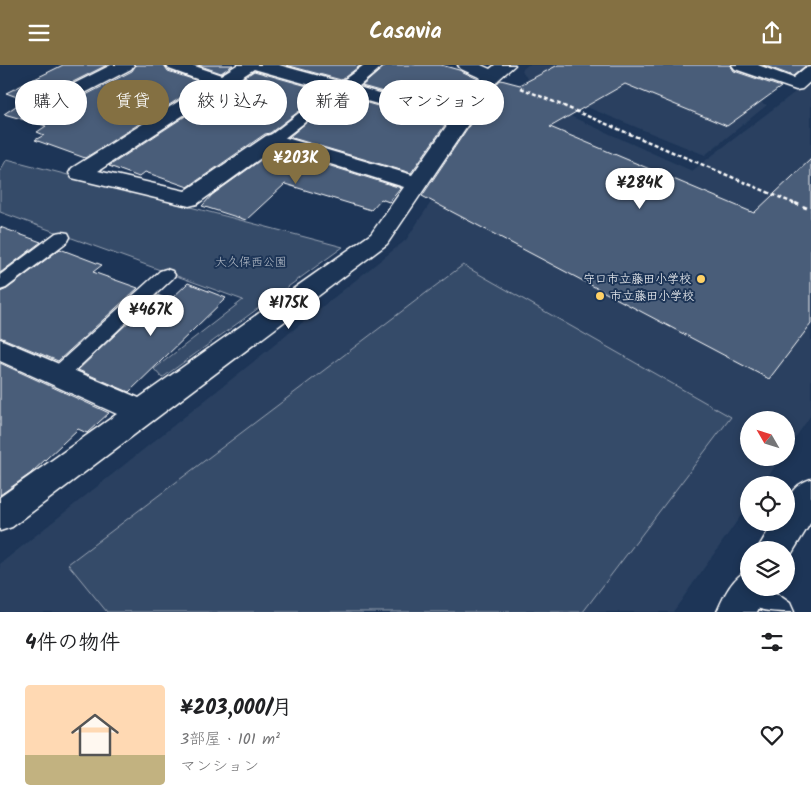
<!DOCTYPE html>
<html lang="ja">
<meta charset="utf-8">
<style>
:root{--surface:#fff;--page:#f6f6f6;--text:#202124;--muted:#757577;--line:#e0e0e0;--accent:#847042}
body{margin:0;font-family:Kalam,"Klee One",sans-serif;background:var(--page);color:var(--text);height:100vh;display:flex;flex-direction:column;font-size:19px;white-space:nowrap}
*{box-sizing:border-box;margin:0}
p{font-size:16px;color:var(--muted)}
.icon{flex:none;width:28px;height:28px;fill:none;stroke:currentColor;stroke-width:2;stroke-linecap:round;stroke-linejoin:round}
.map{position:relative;height:547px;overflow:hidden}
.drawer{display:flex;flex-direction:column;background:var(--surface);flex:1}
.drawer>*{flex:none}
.top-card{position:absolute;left:15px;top:15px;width:500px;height:45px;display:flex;gap:10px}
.needle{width:32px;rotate:309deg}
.controls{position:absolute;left:740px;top:346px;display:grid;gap:10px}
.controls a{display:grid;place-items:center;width:55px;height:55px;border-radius:50%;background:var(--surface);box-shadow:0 2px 8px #0003;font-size:25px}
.price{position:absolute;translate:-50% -42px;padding:0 11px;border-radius:18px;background:#fff;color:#222;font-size:16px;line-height:32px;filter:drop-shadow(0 1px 2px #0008)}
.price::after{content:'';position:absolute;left:50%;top:30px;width:15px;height:11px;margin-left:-8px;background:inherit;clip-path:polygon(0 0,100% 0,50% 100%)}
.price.current{background:var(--accent);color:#fff}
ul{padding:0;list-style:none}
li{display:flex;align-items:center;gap:15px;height:125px;padding:0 25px}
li+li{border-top:1px solid var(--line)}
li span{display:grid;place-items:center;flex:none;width:140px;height:100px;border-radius:5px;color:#555}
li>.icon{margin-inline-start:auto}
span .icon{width:60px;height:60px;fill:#fffc;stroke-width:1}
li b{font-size:21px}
h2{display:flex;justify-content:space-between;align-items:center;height:60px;padding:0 25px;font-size:21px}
.chip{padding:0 18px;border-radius:22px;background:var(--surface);box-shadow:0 2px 8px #0003;font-size:18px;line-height:45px}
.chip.current{background:var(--accent);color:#fff}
header{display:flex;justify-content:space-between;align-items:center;height:65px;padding:0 25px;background:var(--accent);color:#fff;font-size:22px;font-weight:700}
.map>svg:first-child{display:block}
.built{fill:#2a4161}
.green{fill:#364b69;stroke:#9aa5b4}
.building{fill:#4a5d79;stroke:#fff}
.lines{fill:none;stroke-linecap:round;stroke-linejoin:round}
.service-casing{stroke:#fff;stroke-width:3}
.minor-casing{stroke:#fff;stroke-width:3}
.tertiary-casing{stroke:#fff;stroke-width:3}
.path-far1{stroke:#fff;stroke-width:2.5;stroke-dasharray:4 2.5;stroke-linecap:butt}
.path{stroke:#fff;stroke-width:3;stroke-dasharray:4.5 4;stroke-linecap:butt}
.service{fill:#1d3557;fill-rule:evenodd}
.minor{fill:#1d3557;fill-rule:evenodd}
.tertiary{fill:#1d3557;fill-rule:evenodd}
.poi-dot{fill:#ffd166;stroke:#1d3557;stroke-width:2}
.labels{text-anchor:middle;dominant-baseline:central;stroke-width:4;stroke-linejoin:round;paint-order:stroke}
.park-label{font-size:12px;fill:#b9c0ca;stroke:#1d3557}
.poi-label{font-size:12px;fill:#fff;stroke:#1d3557;text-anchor:end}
</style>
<header><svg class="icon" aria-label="menu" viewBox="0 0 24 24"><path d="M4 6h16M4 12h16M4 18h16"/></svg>Casavia<svg class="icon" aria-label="share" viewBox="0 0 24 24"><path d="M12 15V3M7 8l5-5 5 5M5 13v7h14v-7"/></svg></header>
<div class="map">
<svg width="811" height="547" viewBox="0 0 811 547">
<rect width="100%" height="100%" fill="#1d3557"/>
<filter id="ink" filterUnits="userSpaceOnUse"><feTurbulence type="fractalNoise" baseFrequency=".02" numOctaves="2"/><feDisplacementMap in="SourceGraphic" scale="10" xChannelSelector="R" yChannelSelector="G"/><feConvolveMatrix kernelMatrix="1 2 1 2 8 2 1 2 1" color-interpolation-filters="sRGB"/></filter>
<g filter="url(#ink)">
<g class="built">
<polygon points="528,0 663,0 767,40 705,90 530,19 522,5"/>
<polygon points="811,15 811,350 786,386 786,355 749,355 749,392 781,393 762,420 749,420 749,439 673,547 0,547 0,499 406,175 482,60 510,24 692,106"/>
</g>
<g class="green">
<polygon points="7,94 343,182 162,313 154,304 243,235 0,147 0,106"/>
<polygon points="463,200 731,352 583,547 107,547 68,499"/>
</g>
<g class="building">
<polygon points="63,0 107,0 37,35 33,41 37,47 46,49 53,47 132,6 136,0 164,0 168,6 204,18 85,93 35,75 44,70 37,67 46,61 4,49 25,35 6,28"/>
<polygon points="198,0 233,0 221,8"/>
<polygon points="286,0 361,0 341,15"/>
<polygon points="386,0 441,0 459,5 478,14 454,47 362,21"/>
<polygon points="558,0 730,0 734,6 781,22 727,61 625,19 550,62 754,148 811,94 811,259 769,314 422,131 499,16 501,15 520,20"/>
<polygon points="763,0 811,0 804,2 793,11"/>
<polygon points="254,6 445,60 411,108 289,72 313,52 311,47 304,45 298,47 270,68 265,69 188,122 145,107 139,112 109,101"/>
<polygon points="276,84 401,123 389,137 381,134 371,145 285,119 246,155 202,141 212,130"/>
<polygon points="0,162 41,177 0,208"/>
<polygon points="60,184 102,200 93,207 138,223 58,296 0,272 0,227 7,224"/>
<polygon points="188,218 226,233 129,327 78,305 157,230 170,235"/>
<polygon points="0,298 109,348 87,368 78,364 30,409 0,430"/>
</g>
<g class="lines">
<defs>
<g id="service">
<polygon points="304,47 309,48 311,51 309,54 278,78 268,78 266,75 268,72 299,48"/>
<polygon points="62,167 68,168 70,172 68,176 6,223 0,225 0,210 56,168"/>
<polygon points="166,204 172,206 175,210 172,214 65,315 58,317 51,315 48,310 51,305 160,206"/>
<path d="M 749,513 L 749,522 L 767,522 L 790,538 L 794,547 C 770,547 748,547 737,525 L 740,517 Z"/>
</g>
<g id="minor">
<polygon points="111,0 134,0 131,4 52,45 45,47 38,45 35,41 38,37"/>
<path d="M 166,0 L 192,0 L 221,10 L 237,0 L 279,0 L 341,17 L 364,0 L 384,0 L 358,22 L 455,49 L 481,13 L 461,4 L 458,0 L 481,0 L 490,4 L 495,0 L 515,0 L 498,15 L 387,179 L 12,462 L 0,466 L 0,432 L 117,349 L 0,296 L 0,274 L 139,333 L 371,169 L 404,122 L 276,82 L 197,139 L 189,141 L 72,113 L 69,108 L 72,103 L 208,18 L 169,4 ZM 254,4 L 448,59 L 412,110 L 273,69 L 266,71 L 185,126 L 98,106 Z"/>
<polygon points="732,0 758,0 793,13 805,3 811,2 811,16 802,24 796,25 735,4"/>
</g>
<g id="tertiary">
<path d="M 811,414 L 811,457 L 787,496 L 786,485 L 757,485 L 773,458 L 786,458 C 786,436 789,421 811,414 Z"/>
<path d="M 749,505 L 749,522 L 769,522 L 757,547 L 717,547 C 724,531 732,512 749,505 Z"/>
</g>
</defs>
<use href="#service" class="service-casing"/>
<use href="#minor" class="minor-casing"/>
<use href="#tertiary" class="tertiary-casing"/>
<polyline class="path-far1" points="521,23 798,140"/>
<polyline class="path" points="795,138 811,145"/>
<use href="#service" class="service"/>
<use href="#minor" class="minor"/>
<use href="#tertiary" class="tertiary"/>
</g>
</g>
<g class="poi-dot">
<circle cx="701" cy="214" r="5"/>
<circle cx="600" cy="231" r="5"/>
</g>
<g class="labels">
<g class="park-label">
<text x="251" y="197">大久保西公園</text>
</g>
<g class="poi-label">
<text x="691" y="214">守口市立藤田小学校</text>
<text x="610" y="231" text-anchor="start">市立藤田小学校</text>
</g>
</g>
</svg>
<div class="controls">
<a><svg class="needle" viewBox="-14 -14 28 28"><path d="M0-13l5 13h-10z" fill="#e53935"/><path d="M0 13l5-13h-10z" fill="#757577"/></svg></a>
<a><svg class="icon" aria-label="locate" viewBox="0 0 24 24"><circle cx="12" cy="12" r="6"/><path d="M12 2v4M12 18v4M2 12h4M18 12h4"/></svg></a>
<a><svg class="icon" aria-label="layers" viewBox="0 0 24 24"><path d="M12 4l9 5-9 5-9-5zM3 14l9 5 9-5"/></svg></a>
</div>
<b class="price current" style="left:296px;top:120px">¥203K</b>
<b class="price" style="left:640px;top:145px">¥284K</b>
<b class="price" style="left:289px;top:265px">¥175K</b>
<b class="price" style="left:151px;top:272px">¥467K</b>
<div class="top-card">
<a class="chip">購入</a>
<a class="chip current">賃貸</a>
<a class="chip">絞り込み</a>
<a class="chip">新着</a>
<a class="chip">マンション</a>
</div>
</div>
<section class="drawer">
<h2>4件の物件<svg class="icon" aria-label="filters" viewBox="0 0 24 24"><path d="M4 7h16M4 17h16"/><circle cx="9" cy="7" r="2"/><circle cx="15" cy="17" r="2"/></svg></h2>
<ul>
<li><span style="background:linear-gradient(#ffd9b3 70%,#c2b280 0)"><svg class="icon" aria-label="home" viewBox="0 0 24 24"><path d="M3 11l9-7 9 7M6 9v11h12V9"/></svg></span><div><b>¥203,000/月</b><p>3部屋 · 101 m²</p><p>マンション</p></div><svg class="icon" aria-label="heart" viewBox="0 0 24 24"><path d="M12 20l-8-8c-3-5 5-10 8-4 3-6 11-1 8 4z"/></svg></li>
</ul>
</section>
